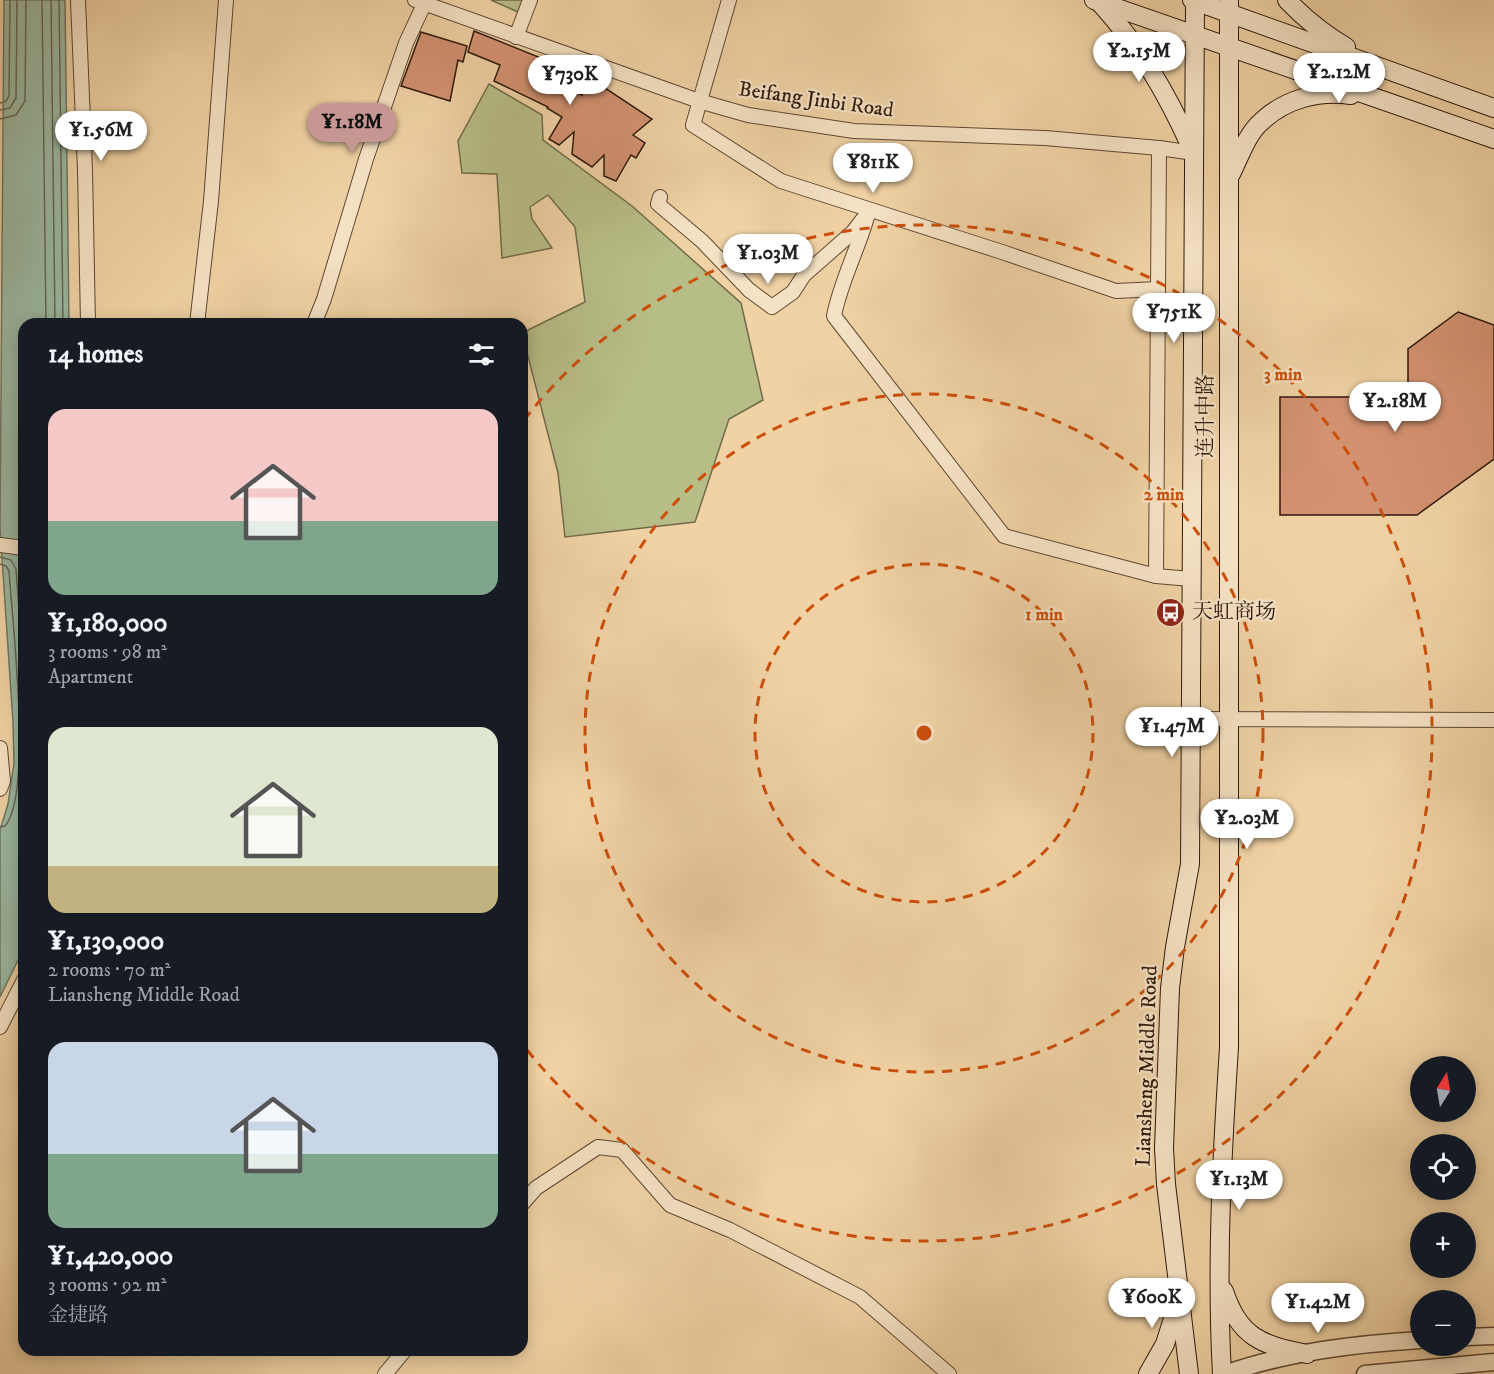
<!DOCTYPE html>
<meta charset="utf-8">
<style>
:root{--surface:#171b24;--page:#20242c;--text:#f1f3f6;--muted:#9ea1a6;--accent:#c59692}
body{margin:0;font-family:"IM FELL DW Pica","Noto Serif SC",serif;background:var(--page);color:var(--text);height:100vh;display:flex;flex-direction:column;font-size:22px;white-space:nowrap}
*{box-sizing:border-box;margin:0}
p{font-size:20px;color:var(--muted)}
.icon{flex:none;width:33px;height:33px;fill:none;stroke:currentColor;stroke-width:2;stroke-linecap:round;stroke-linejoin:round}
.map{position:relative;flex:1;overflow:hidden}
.drawer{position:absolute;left:18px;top:318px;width:510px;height:1038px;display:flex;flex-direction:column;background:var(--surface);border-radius:18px;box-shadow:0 3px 15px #0003}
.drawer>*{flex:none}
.needle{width:39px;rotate:11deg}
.buttons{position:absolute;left:1410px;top:1056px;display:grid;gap:12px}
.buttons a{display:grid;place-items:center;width:66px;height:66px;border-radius:50%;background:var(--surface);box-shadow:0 3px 15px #0003;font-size:30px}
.price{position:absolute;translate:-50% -51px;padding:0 14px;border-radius:21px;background:#fff;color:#222;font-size:20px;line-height:39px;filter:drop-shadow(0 2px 3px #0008)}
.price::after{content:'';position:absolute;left:50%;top:36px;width:18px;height:14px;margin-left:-9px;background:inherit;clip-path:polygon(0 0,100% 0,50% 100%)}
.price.on{background:var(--accent);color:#111}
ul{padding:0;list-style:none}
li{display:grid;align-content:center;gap:12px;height:318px;padding:0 30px}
li span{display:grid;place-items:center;height:186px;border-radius:18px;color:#555}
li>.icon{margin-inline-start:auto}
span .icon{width:108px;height:108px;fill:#fffc;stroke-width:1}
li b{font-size:26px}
h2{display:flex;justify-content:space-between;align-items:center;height:72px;padding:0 30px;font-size:26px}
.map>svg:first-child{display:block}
.green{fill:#b7bd87;stroke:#726b4a;stroke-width:1.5}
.water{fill:#9bb8a1;stroke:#6f7866;stroke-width:1.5}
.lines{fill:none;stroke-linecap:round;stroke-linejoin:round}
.shore{stroke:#646857;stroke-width:1.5}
.building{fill:#d39271;stroke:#2d190d;stroke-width:1.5}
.minor-casing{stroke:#5e4733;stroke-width:16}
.tertiary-casing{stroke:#5e4733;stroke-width:19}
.secondary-casing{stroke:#2d190d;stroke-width:20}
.minor{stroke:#f5e2c4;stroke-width:14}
.tertiary{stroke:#f5e2c4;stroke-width:16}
.secondary{stroke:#f5e2c4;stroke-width:18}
.ring{fill:none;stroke:#cc4f0c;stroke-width:3;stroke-dasharray:10 8}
.labels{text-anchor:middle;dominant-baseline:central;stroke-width:4.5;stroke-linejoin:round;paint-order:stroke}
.street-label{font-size:21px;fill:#2d190d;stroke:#f5e2c4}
.poi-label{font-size:21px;fill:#2d190d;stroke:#f5e2c4;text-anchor:start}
.centre{fill:#cc4f0c;stroke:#f5e2c4;stroke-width:3}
.ring-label{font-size:18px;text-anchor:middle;font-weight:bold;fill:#cc4f0c;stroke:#f5e2c4;stroke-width:4.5;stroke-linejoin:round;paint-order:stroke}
</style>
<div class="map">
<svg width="1494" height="1374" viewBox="0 0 1494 1374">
<rect width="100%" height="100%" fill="#f0d2a4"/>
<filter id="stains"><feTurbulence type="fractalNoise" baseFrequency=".00333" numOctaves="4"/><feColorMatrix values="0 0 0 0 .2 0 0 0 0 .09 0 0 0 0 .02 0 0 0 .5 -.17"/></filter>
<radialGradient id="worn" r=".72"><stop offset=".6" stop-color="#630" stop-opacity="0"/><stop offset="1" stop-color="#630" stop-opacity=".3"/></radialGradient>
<g class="green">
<polygon points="491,0 523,0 520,13"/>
<polygon points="489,84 542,115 543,140 632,206 741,303 763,400 729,419 695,522 565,537 558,473 522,333 585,302 575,227 548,195 530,207 532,219 552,248 502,258 497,174 462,173 458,141"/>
</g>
<polygon class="water" points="4,0 65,0 69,324 24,324 24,948 0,997 0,830 8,804 14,763 13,722 0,528"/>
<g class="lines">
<g class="shore">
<polyline points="42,0 46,324"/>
<polyline points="51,0 55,324"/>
<polyline points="59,0 63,324"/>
<polyline points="0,103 6,101 9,96 10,0"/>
<polyline points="0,110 10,108 16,98 17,0"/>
<polyline points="0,119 16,115 25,101 26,0"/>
<polyline points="0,557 11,560 16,569 24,679"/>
<path d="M 0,564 L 6,566 L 9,571 C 12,617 33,795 5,826 L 0,827"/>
</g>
</g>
<g class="building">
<polygon points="474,31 563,67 560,74 568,78 563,89 582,95 593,80 652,119 633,135 645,143 636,158 631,155 616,181 604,176 604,155 592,167 572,154 574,132 559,145 549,139 562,117 547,108 548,107 494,81 500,65 468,52"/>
<polygon points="421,32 467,46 463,62 458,60 450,101 401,86"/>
<polygon points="1458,312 1494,325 1494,459 1417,515 1280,515 1280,397 1391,397 1408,385 1408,349"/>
</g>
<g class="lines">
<defs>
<g id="minor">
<polyline points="78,0 85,170 88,324"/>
<polyline points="415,0 699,101 748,115 854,131 1045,138 1159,148 1194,153"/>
<polyline points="729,0 693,125 781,181 1002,252 1116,291 1158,289"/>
<polyline points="516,37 530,0"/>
<polyline points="660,197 658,204 702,241 749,290 772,307 793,292 804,275 853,232 863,219"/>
<path d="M 869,210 C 860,246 841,279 834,316 L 1004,536 L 1156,576 L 1191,579"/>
<polyline points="197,324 211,201 226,0"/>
<polyline points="314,324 324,299 366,159 406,43 426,0"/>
<polyline points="0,545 24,548"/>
<polyline points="1156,576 1159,148"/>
<polyline points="1190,719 1494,720"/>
<polyline points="0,748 3,781 0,789"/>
<polyline points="0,1027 24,980"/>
<polyline points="522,1204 536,1188 598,1147 622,1150 670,1205 730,1230 860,1297 949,1374"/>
<polyline points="385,1374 405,1350"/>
</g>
<g id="tertiary">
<polyline points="1466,1337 1494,1336"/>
<path d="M 1225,1374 C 1287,1352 1355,1344 1420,1340"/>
<polyline points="1365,1374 1494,1362"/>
</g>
<g id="secondary">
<polyline points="1094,0 1494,139"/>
<polyline points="1192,0 1494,108"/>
<path d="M 1287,0 C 1305,19 1324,34 1346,47"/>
<path d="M 1101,4 C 1140,47 1167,94 1191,147"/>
<path d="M 1231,174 C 1239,158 1247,134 1261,122 C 1285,99 1319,90 1351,95"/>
<path d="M 1224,1291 C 1239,1337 1261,1345 1307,1354"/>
<polyline points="1148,1374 1165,1344 1176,1309"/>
<polyline points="1189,1374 1166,1184 1164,1148 1170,988 1175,947 1190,864 1195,0"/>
<path d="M 1222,1374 C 1216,1265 1222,1156 1229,1047 L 1229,0"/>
</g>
</defs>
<use href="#minor" class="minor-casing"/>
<use href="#tertiary" class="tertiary-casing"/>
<use href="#secondary" class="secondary-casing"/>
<use href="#minor" class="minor"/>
<use href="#tertiary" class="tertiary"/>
<use href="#secondary" class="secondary"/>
</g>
<g class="ring">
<circle cx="924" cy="733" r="169"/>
<circle cx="924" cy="733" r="339"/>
<path d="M524 420A508 508 0 1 1 524 1046"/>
</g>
<defs>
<symbol id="bus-disc" viewBox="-11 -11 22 22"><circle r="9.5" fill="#8f2418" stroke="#f5e2c4"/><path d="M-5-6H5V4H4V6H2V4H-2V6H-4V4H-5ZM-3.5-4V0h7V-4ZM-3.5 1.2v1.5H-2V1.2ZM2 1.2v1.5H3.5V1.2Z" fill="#fff"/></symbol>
</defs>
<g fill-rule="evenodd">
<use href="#bus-disc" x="1154" y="596" width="33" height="33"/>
</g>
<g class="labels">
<g class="street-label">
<text transform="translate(816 100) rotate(8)">Beifang Jinbi Road</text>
<text transform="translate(1206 416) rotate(-90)">连升中路</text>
<text transform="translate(1147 1066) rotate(-88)">Liansheng Middle Road</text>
</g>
<g class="poi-label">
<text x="1192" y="612">天虹商场</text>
</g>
</g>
<circle cx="924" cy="733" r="9" class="centre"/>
<g class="ring-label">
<text x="1283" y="380">3 min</text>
<text x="1164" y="500">2 min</text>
<text x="1044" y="620">1 min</text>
</g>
<rect width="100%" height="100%" filter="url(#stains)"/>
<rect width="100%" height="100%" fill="url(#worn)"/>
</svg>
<div class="buttons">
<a><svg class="needle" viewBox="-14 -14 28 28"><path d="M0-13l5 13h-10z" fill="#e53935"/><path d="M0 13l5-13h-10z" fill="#9ea1a6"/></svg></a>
<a><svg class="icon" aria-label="locate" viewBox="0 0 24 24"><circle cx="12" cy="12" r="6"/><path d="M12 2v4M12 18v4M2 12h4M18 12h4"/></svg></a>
<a>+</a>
<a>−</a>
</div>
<b class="price" style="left:1139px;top:83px">¥2.15M</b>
<b class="price" style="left:1339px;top:104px">¥2.12M</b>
<b class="price" style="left:570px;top:106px">¥730K</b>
<b class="price on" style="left:352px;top:154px">¥1.18M</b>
<b class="price" style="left:101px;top:162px">¥1.56M</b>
<b class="price" style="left:873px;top:194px">¥811K</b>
<b class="price" style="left:768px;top:285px">¥1.03M</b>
<b class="price" style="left:1174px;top:344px">¥751K</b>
<b class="price" style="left:1395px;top:433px">¥2.18M</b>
<b class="price" style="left:1172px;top:758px">¥1.47M</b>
<b class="price" style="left:1247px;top:850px">¥2.03M</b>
<b class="price" style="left:1239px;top:1211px">¥1.13M</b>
<b class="price" style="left:1152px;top:1329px">¥600K</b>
<b class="price" style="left:1318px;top:1334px">¥1.42M</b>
<section class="drawer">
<h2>14 homes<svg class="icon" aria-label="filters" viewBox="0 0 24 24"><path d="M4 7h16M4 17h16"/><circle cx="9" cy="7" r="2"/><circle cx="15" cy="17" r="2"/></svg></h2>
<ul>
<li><span style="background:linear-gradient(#f6c9c9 60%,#7fa58c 0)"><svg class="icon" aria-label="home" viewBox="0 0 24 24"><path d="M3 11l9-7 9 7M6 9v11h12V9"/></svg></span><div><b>¥1,180,000</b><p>3 rooms · 98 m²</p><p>Apartment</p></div></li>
<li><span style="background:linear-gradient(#dfe7d0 75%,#c2b280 0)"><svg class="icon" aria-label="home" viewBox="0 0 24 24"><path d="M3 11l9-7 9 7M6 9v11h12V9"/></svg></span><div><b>¥1,130,000</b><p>2 rooms · 70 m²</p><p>Liansheng Middle Road</p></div></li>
<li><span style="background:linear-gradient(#c9d6e8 60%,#7fa58c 0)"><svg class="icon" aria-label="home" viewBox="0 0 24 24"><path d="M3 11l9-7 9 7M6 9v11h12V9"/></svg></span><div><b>¥1,420,000</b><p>3 rooms · 92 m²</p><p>金捷路</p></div></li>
</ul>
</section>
</div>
